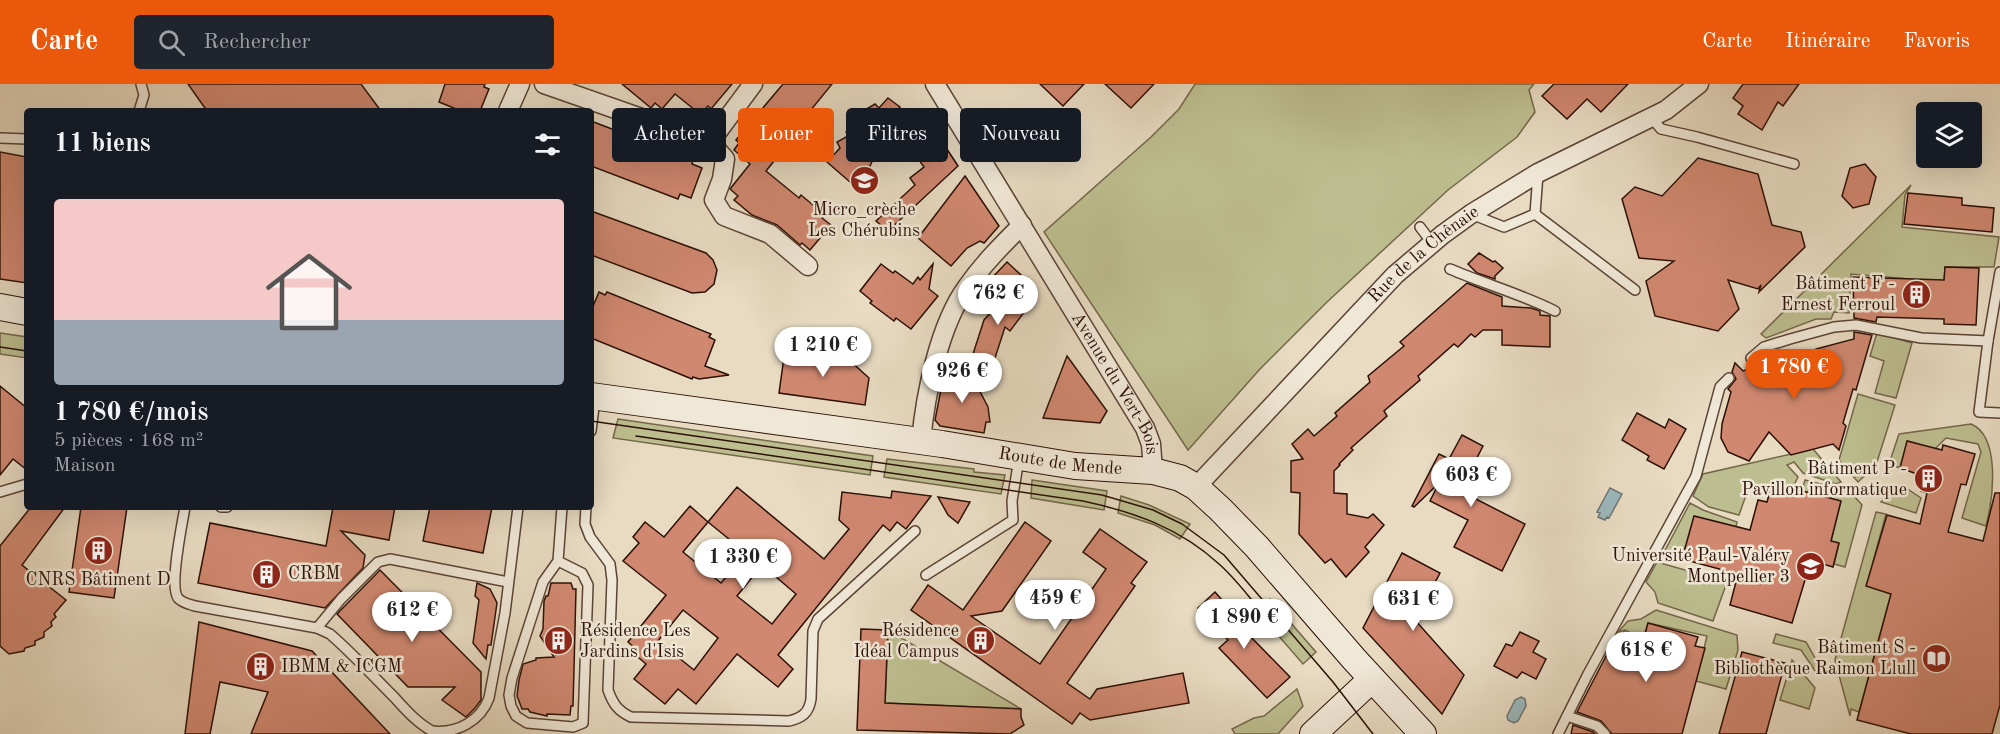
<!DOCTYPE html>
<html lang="fr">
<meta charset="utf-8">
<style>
:root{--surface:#171b24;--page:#20242c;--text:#f1f3f6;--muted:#9ea1a6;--accent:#ea580c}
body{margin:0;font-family:"Old Standard TT",serif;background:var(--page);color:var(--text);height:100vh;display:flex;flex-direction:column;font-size:22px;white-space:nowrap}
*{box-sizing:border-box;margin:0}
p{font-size:20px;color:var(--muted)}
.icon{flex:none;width:33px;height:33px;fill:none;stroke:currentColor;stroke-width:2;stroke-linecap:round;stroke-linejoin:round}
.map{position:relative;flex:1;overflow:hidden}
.side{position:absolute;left:24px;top:24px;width:570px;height:402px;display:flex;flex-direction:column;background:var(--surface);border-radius:6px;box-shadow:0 6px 24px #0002}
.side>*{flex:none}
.top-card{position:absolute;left:612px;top:24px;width:570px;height:54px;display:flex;gap:12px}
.buttons{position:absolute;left:1916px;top:18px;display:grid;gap:12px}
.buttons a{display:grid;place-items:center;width:66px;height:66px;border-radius:6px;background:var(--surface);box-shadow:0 6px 24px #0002;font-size:30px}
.price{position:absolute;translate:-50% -51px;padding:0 14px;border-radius:21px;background:#fff;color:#222;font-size:20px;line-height:39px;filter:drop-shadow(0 2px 3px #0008)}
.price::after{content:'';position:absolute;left:50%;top:36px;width:18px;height:14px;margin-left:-9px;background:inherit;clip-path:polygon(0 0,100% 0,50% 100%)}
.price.active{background:var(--accent);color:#fff}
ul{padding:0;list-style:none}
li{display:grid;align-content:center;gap:12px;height:318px;padding:0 30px}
li span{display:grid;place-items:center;height:186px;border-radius:6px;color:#555}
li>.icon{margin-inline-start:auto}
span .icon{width:108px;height:108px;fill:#fffc;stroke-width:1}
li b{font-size:26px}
h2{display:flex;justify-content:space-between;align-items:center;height:72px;padding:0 30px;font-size:26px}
.chip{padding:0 21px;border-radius:6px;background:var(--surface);box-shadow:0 6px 24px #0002;font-size:21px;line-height:54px}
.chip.active{background:var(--accent);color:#fff}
header{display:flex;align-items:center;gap:36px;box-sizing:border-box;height:84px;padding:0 30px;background:var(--accent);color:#fff}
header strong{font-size:28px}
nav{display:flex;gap:33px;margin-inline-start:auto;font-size:21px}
.search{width:420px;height:54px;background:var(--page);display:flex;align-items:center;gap:15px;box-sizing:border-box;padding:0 21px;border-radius:6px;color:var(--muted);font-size:22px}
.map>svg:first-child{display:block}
.green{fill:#bdbe8f;stroke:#74674a;stroke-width:1.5}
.water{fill:#9bb8bd;stroke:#6f7574;stroke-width:1.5}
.building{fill:#d08870;stroke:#2c1006;stroke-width:1.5;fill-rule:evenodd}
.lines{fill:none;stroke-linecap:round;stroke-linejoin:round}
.lane-casing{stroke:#5b4335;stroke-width:12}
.street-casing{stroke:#5b4335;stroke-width:21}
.secondary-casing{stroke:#2c1006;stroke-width:28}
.lane{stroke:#f0e8d7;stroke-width:9}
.street{stroke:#f0e8d7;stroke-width:18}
.secondary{stroke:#f0e8d7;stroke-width:26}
.tram{stroke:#2c1006;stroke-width:1.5}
.labels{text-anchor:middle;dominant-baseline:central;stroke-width:5;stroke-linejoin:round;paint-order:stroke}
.poi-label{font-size:18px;fill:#2c1006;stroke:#f0e8d7;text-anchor:end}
.street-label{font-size:18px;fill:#2c1006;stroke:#f0e8d7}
</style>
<header>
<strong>Carte</strong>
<div class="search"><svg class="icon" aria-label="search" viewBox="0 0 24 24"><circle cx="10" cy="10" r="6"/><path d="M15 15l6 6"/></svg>Rechercher</div>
<nav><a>Carte</a><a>Itinéraire</a><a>Favoris</a></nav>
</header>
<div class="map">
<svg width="2000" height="650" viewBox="0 0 2000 650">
<rect width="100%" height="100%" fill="#e8dbc2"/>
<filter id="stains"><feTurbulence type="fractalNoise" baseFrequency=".00333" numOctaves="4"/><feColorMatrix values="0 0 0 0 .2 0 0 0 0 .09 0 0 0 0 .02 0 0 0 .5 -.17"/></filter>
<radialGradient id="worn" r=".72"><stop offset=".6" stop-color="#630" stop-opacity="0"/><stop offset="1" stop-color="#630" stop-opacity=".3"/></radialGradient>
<g class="green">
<polygon points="1195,0 1534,0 1529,6 1535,28 1517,53 1448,106 1327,218 1260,285 1188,366 1044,148 1151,53 1179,25"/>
<polygon points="1911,101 1905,111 1902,143 1999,153 1994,183 1945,183 1944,198 1851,190 1849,229 1834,228 1831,235 1816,235 1766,254 1761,250"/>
<polygon points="0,249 27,253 27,274 0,270"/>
<polygon points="1877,249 1912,259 1896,314 1875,309 1884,277 1870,272"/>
<polygon points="1858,310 1895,321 1876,381 1858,398 1839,376"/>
<polygon points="618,335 873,372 870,391 613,354"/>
<path d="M 1971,340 C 2000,352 1994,411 1986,442 L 1962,434 L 1981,368 L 1978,360 L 1946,354 L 1935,365 L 1908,357 L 1900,384 L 1889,380 L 1899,350 Z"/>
<polygon points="1813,365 1841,398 1836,400 1803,389 1794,378 1787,381 1798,393 1793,403 1772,399 1769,409 1750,400 1739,431 1709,423 1693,412 1703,390"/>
<polygon points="887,375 974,385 974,388 1005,391 1001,410 884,393"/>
<polygon points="1032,396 1107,407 1104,426 1031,414"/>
<polygon points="1805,396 1836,404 1844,401 1862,421 1845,483 1834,480 1839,459 1831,457 1841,417 1802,407"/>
<path d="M 1906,404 L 1921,414 L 1916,429 L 1881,418 C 1888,410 1895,406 1906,404 Z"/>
<polygon points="1121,412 1149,421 1190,440 1180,455 1155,441 1118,429"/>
<polygon points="1690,419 1703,426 1737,438 1736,443 1695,433 1682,478 1662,472"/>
<polygon points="1876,428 1886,430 1867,500 1891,510 1859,628 1851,625 1850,632 1835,576"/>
<polygon points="1657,478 1727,498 1713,537 1658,519 1655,508 1646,498"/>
<polygon points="1270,515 1316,568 1303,580 1257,527"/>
<polygon points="1656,526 1737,551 1738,566 1726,605 1696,597 1707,552 1648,539 1629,603 1621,601 1634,551 1625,546 1618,548 1628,537 1641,535"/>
<polygon points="888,546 1021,625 885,619"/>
<polygon points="1776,550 1806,558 1820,583 1815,587 1801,566 1773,559"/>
<polygon points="1792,576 1815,604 1809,625 1780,616"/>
<polygon points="1297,605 1303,622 1278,650 1235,650 1232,645 1254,634 1264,632"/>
</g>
<g class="water">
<polygon points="1610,404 1622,410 1609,434 1607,433 1605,436 1598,433 1600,429 1597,428"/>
<polygon points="1521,613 1525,615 1526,622 1518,637 1514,639 1508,636 1507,632 1515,616"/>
</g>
<g class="building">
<polygon points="188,0 361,0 381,27 207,27"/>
<polygon points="445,0 485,0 484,3 489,5 480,27 461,27 439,18"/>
<polygon points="622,0 732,0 711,25 708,22 700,30 675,10 662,25 655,19 651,24"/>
<polygon points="783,0 832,0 810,27 813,29 766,87 799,114 801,111 825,131 822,134 831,141 810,166 802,159 800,161 777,141 752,131 734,116 738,112 730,105 750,80 734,66 739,59 736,56"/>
<polygon points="1040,0 1084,0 1063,22"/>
<polygon points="1105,0 1154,0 1131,24"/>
<polygon points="1554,0 1628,0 1601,28 1587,15 1567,35 1542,12"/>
<polygon points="1743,0 1799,0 1783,22 1778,18 1762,46 1738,30 1743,22 1733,14"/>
<polygon points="888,14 900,23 895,28 906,38 901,55 893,53 891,60 885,59 883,70 880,70 878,76 873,75 868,87 863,83 850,98 827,78 840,64 837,58 848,52 846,48 868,34 863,27 875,20 879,24"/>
<polygon points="591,37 693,76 692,80 702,84 691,114 680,110 678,115 591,82"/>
<polygon points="941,56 958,82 888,147 876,137 915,101 910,94 924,83 914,69 931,57 937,59"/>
<polygon points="0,68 27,73 27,199 0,195"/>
<polygon points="1698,74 1758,90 1772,141 1801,148 1805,163 1759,208 1761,201 1758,205 1728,196 1739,225 1718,247 1655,232 1646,197 1674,177 1639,174 1622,115 1635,103 1662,112"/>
<polygon points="1865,80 1876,93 1869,120 1853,124 1842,112 1850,84"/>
<polygon points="965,92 999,142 984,159 980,157 967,164 951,182 918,154"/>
<polygon points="1908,109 1962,114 1962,121 1994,124 1992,148 1904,140"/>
<polygon points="591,127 706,169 713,176 717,186 714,200 705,208 692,209 591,171"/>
<polygon points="1479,169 1493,178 1495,177 1503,184 1495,192 1495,195 1477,189 1468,180"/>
<polygon points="1007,178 1021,191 1004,206 991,195"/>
<polygon points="881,180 893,189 895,187 913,200 918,193 920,196 933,180 929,205 938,212 911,245 896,234 894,237 870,219 872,217 860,207"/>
<polygon points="1945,183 1979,184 1976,241 1944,240 1944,235 1877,233 1876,238 1854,234 1853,193 1944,196"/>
<polygon points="1467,199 1502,213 1502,222 1531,224 1540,227 1540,231 1550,232 1550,263 1502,261 1502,246 1483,246 1475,253 1471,250 1458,263 1454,260 1418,292 1420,296 1384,327 1387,332 1351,364 1353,366 1339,380 1340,381 1334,387 1334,409 1347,410 1347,430 1368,434 1373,430 1384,441 1365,463 1369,468 1346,493 1331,475 1325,479 1299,450 1300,409 1291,408 1291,377 1303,375 1292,360 1308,345 1314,352 1337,332 1335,329 1370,298 1368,292 1404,262 1400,258"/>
<polygon points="599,208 605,211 607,208 711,250 709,253 715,256 705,282 729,291 699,295 693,293 692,295 591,254 591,227"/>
<polygon points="1009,208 1028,223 1010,247 1005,243 994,277 973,270 984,236"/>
<polygon points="1854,248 1872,251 1856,306 1853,305 1843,339 1846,342 1839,366 1833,360 1791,371 1769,348 1749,377 1728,368 1721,354 1722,340 1731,308 1728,305 1736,295 1732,288 1735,279 1743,287 1787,272 1790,275 1817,268 1816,265 1854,255"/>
<polygon points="785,266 848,275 869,294 865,321 779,309"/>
<polygon points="1067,272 1107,327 1100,339 1043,334"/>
<polygon points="945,285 955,291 959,287 969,293 977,302 988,323 990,338 986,338 984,349 940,342 935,336"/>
<polygon points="0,302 27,324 27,386 13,375 0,391"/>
<polygon points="1637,329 1665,344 1669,335 1686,345 1664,385 1647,376 1649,372 1622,356"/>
<polygon points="1462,351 1483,362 1460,407 1525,440 1502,487 1454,463 1468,436 1430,417 1439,399 1414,423 1412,422 1439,370 1449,375"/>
<polygon points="1907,357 1942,366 1943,361 1975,370 1966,401 1961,400 1948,448 1983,457 1995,409 2000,409 2000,621 1992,650 1911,650 1857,636 1891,510 1866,502 1887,431 1920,440 1927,409 1921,407 1923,400 1916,397 1917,390 1900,384"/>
<polygon points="1772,399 1841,417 1831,457 1839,459 1833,483 1823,480 1805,496 1792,539 1730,521 1738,490 1682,475 1694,432 1750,446 1758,416 1767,418"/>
<path d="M 737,403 L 824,475 L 849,445 L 839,436 L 842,408 L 891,414 L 892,407 L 931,412 L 906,445 L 897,438 L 890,447 L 883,441 L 778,571 L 793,585 L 778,603 L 737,570 L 696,620 L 678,605 L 665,620 L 634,595 L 646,580 L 633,569 L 636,565 L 628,558 L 666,511 L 623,477 L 639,459 L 633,453 L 645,438 L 664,453 L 690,422 L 708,438 L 683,468 L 721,499 L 746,469 L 708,438 ZM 762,481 L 796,510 L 772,540 L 737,512 ZM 683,526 L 718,554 L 694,586 L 658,557 Z"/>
<polygon points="938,413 970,418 958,439 948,431"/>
<polygon points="31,423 65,423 22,481 66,516 54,530 56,533 51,538 52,542 44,548 44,553 35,557 35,561 25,564 24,567 9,570 0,562 0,462"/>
<polygon points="81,423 127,423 114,514 69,508"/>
<polygon points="333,423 395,423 389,456 341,447 365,471 363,484 325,524 198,499 210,439 326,462"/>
<polygon points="430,423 492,423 483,469 423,457"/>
<polygon points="1025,438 1051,457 1002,527 971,532 1040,580 1106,485 1083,468 1100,445 1147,478 1131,499 1135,502 1067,599 1090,615 1097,605 1183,589 1189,619 1090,636 1080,629 1072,640 911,526 928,501 963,526"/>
<polygon points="1402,469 1440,489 1415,536 1464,591 1442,630 1363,544"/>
<polygon points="380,486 481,588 481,616 475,624 466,633 442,616 455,603 408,603 337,530"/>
<polygon points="477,499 490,505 497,519 491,561 488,561 486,575 473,559 479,516 475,512"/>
<polygon points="551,499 571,499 573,505 576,505 574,585 573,622 571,622 570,631 547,630 547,632 530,628 528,625 522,625 517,612 519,596 523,580 536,576 536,574 554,573 540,552 543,545 544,517 546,512 548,512"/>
<polygon points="1215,508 1230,525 1224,530 1246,552 1248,550 1290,593 1267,614 1219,564 1228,556 1198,524"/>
<polygon points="199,538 312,567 390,650 251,650 268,608 220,598 210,650 185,650"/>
<polygon points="1648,539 1698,553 1695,562 1705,564 1682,650 1612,650 1601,637 1577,628 1616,553 1624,548 1644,554"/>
<polygon points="861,545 888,546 885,619 1021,625 1021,633 1024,641 1010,650 857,646"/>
<polygon points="1520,548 1539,557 1533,568 1546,575 1536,595 1522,588 1517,594 1494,582 1506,560 1512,562"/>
<polygon points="1742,568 1785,579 1766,650 1719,650"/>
<polygon points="1573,641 1593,648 1595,650 1571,650"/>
</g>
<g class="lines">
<defs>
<g id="lane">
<polyline points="139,27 144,11 141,0"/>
<polyline points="1651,33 1661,45 1697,53 1794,80"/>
<polyline points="0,54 27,55"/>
<polyline points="1471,130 1504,143 1535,130 1538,90"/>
<polyline points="1535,130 1635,206"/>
<polyline points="1420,143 1432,159"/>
<path d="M 1450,185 C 1485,200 1521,210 1555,227"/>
<polyline points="2000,188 1988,257 1979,328 2000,329"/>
<polyline points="1751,274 1764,263 1790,255 1834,243 1856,241 1921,254 1988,257"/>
<polyline points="591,347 595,315"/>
<polyline points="0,408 27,400"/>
<path d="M 185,423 C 182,441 169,502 178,514 C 182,519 189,520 195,522 L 317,544 L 330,550 C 353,570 373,592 394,613 C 405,625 417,639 432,647 C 458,650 481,636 489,614 L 505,529 L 518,423"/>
<polyline points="221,423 227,423"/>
<path d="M 586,423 L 585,440 L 590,453 L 610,480 L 612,496 L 608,606 C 613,620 618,627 631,633 L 789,637 C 802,634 809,629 811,615 L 813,547 L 818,535 L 915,447"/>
<polyline points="558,477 582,489 588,501 583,639 573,643 527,639 516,632 511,622 509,611 512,594 543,498 558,477 562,423"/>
<polyline points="926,491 1013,436 1012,417 1019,375"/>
<polyline points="317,544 341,515 378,478 390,475 508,498"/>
<polyline points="1567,632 1597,642 1605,650"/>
<polyline points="1558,650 1588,590 1696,392 1720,303 1729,294"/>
</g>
<g id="street">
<polyline points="544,0 710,58 725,75 722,95 714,116 724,132 770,150 808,182"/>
<path id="s1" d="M 935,0 L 1145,344 L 1151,360 L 1153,387"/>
<polyline points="508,27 520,0"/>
<polyline points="710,58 753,0"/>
<path d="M 921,358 C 925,312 939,241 967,203 C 983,180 1002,161 1022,141"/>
<path id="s2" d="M 1196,403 L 1395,191 L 1442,151 L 1471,130 L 1538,89 L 1666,26 L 1699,0"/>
</g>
<g id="secondary">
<polyline points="0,223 27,228"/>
<path id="s3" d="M 591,312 L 942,360 L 1075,382 L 1153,387 L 1180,394 L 1196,403 L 1220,425 L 1257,463 L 1354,575 L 1423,650"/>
<polyline points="1313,650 1372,595"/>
</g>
</defs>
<use href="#lane" class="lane-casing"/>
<use href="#street" class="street-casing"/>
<use href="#secondary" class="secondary-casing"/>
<use href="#lane" class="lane"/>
<use href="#street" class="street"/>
<use href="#secondary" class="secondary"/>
<g class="tram">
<polyline points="0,263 27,267"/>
<polyline points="591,337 1102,411 1153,426 1182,440 1224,471 1333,598 1373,650"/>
<path d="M 636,352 L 1083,417 C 1134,428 1180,444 1219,480 C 1235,494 1248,512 1262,528"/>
</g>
</g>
<defs>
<symbol id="school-disc" viewBox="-11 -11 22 22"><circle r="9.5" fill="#8f2418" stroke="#f0e8d7"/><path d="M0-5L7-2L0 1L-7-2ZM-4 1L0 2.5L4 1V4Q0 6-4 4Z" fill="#fff"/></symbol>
<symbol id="building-disc" viewBox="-11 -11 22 22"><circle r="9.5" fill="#8f2418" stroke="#f0e8d7"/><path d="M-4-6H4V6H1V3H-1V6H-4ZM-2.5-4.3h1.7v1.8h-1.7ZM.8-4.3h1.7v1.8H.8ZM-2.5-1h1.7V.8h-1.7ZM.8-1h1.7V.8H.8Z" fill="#fff"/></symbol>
<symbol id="university-disc" viewBox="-11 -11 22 22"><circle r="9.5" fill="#8f2418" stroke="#f0e8d7"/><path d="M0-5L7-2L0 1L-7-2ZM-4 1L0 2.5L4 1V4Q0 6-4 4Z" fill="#fff"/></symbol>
<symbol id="library-disc" viewBox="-11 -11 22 22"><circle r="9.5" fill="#8f2418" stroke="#f0e8d7"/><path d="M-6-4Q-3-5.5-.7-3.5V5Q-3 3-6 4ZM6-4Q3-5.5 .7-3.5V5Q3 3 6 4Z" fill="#fff"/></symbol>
</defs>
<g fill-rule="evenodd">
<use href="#school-disc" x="848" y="80" width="33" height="33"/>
<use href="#building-disc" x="1900" y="194" width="33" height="33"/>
<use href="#building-disc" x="1912" y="378" width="33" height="33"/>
<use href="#building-disc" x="82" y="450" width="33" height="33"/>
<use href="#university-disc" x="1794" y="466" width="33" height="33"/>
<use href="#building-disc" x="250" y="474" width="33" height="33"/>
<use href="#building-disc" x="542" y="540" width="33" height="33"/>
<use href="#building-disc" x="964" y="540" width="33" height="33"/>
<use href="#library-disc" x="1920" y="558" width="33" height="33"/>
<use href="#building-disc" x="244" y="566" width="33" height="33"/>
</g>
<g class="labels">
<g class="poi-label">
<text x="864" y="126" text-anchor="middle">Micro_crèche<tspan x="864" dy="21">Les Chérubins</tspan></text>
<text x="1895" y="200">Bâtiment F -<tspan x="1895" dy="21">Ernest Ferroul</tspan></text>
<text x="1907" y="385">Bâtiment P -<tspan x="1907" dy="21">Pavillon informatique</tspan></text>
<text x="1790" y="472">Université Paul-Valéry<tspan x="1790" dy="21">Montpellier 3</tspan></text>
<text x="288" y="490" text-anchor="start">CRBM</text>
<text x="98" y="496" text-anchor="middle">CNRS Bâtiment D</text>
<text x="580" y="547" text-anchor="start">Résidence Les<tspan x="580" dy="21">Jardins d'Isis</tspan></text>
<text x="959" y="547">Résidence<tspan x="959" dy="21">Idéal Campus</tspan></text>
<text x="1916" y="564">Bâtiment S -<tspan x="1916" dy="21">Bibliothèque Raimon Llull</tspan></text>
<text x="281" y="583" text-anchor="start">IBMM &amp; ICGM</text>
</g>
<g class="street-label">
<text stroke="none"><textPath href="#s2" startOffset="326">Rue de la Chênaie</textPath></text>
<text stroke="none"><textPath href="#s1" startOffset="350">Avenue du Vert-Bois</textPath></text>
<text stroke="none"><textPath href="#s3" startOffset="474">Route de Mende</textPath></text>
</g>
</g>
<rect width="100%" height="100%" filter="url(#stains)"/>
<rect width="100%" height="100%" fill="url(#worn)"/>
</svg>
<div class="buttons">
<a><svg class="icon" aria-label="layers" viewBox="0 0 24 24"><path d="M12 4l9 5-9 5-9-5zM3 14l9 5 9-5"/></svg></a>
</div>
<b class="price" style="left:998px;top:242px">762 €</b>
<b class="price" style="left:823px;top:294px">1 210 €</b>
<b class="price active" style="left:1794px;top:316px">1 780 €</b>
<b class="price" style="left:962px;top:320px">926 €</b>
<b class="price" style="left:1471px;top:424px">603 €</b>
<b class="price" style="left:743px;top:506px">1 330 €</b>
<b class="price" style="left:1055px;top:547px">459 €</b>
<b class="price" style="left:1413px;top:548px">631 €</b>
<b class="price" style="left:412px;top:559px">612 €</b>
<b class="price" style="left:1244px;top:566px">1 890 €</b>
<b class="price" style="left:1646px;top:599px">618 €</b>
<div class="top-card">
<a class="chip">Acheter</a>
<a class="chip active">Louer</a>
<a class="chip">Filtres</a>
<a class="chip">Nouveau</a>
</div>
<section class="side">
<h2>11 biens<svg class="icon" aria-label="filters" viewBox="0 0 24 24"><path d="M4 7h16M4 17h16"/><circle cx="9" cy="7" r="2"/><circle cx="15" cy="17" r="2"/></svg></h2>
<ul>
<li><span style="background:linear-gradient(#f6c9c9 65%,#9aa5b1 0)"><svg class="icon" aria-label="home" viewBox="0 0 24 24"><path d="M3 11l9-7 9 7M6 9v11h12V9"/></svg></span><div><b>1 780 €/mois</b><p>5 pièces · 168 m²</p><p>Maison</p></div></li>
</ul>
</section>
</div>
